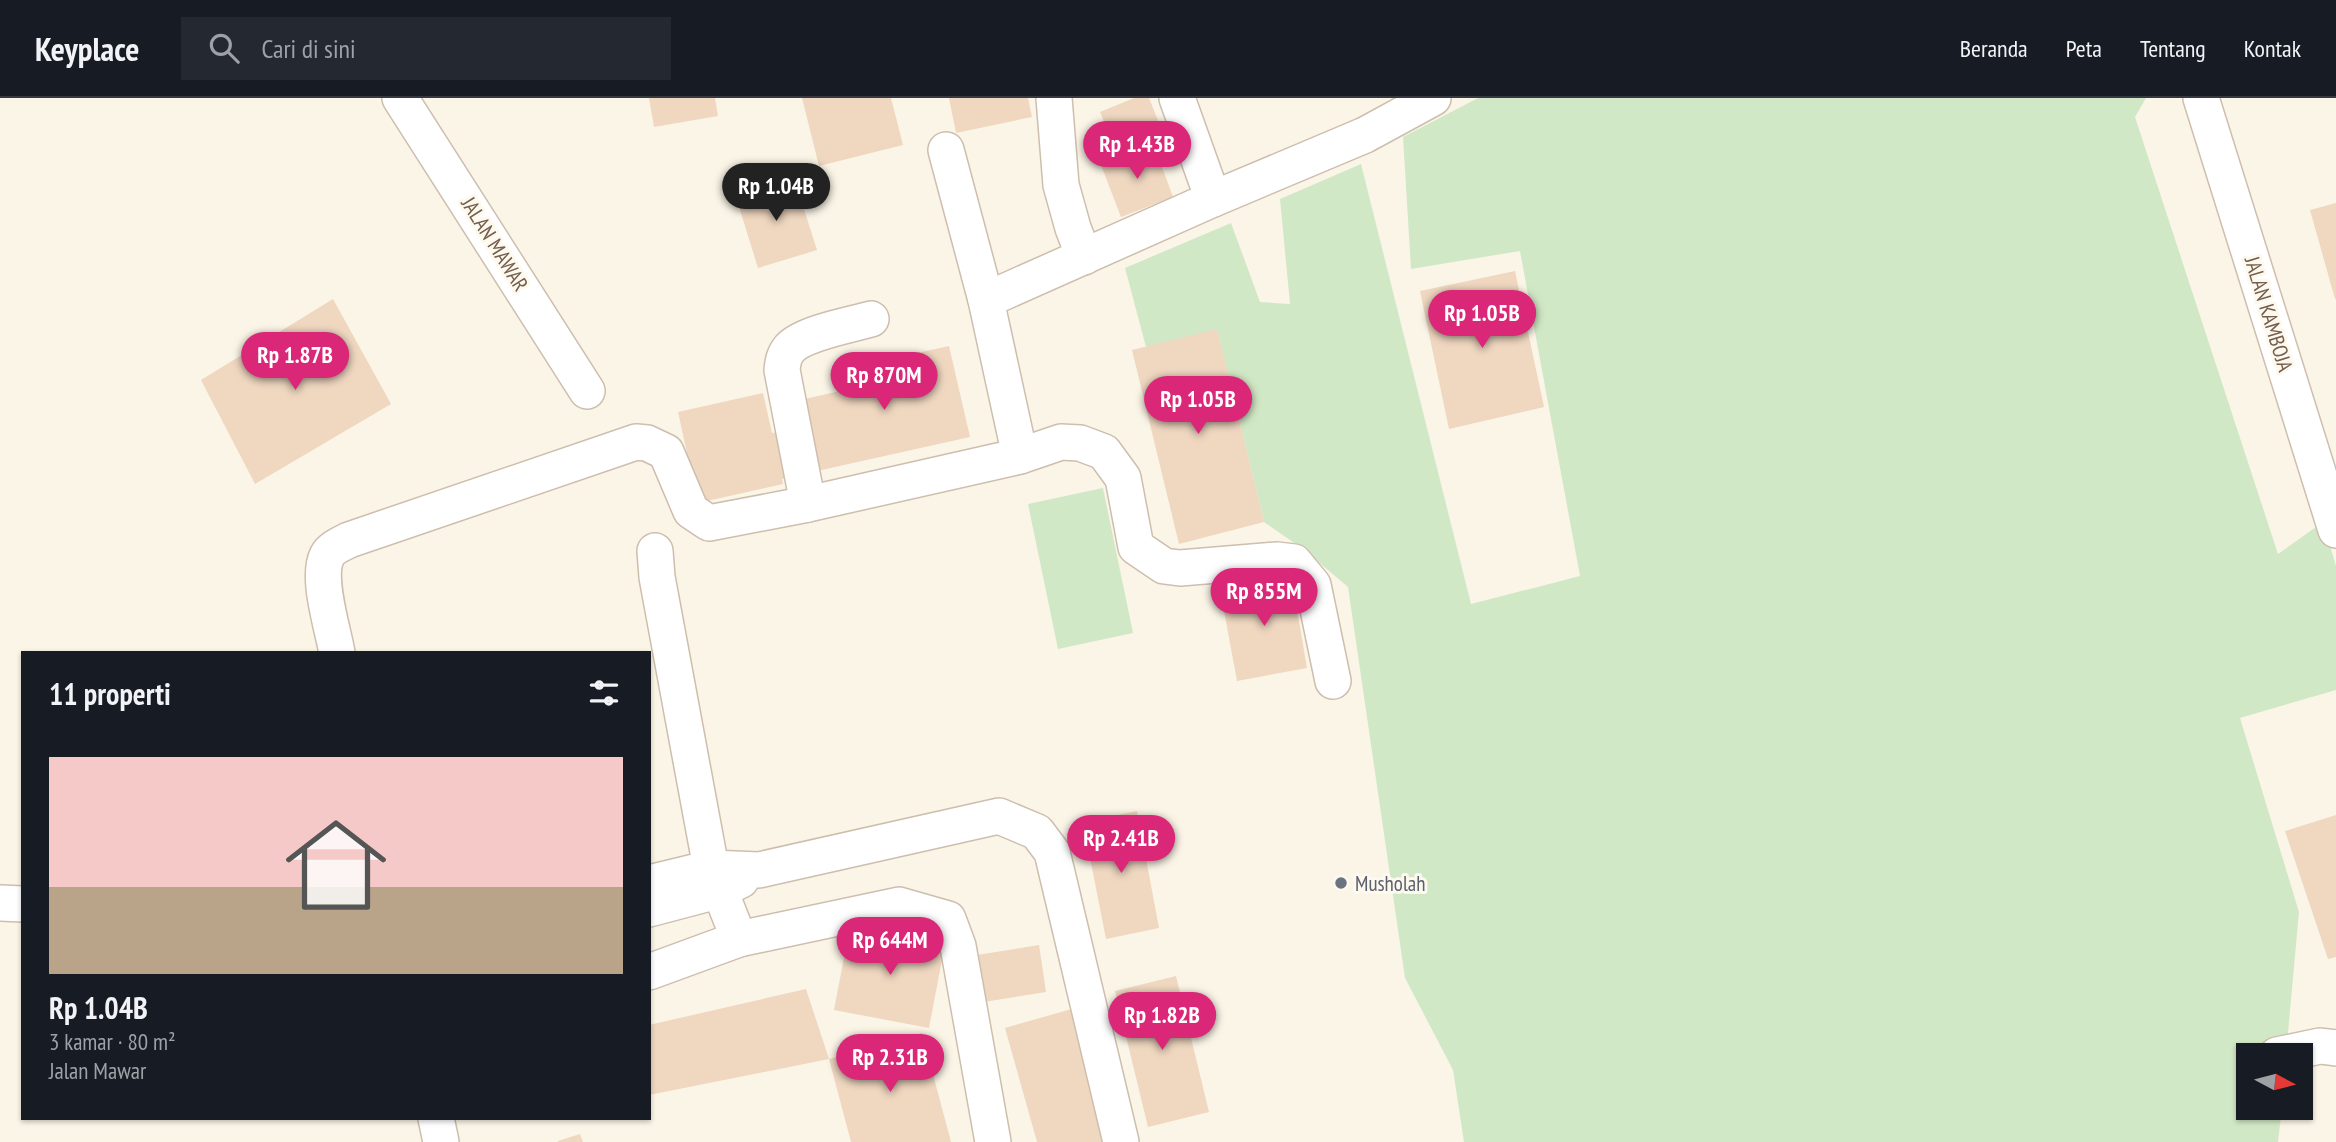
<!DOCTYPE html>
<html lang="id">
<meta charset="utf-8">
<style>
:root{--surface:#171b24;--page:#242831;--text:#f1f3f6;--muted:#9ea1a6;--line:#363941;--accent:#db2777}
body{margin:0;font-family:"PT Sans Narrow",sans-serif;background:var(--page);color:var(--text);height:100vh;display:flex;flex-direction:column;font-size:26px;white-space:nowrap}
*{box-sizing:border-box;margin:0}
p{font-size:23px;color:var(--muted)}
.icon{flex:none;width:38px;height:38px;fill:none;stroke:currentColor;stroke-width:2;stroke-linecap:round;stroke-linejoin:round}
.map{position:relative;flex:1;overflow:hidden}
.drawer{position:absolute;left:21px;top:553px;width:630px;height:469px;display:flex;flex-direction:column;background:var(--surface);border-radius:0px;box-shadow:0 2px 5px #0004}
.drawer>*{flex:none}
.needle{width:46px;rotate:97deg}
.buttons{position:absolute;left:2236px;top:945px;display:grid;gap:14px}
.buttons a{display:grid;place-items:center;width:77px;height:77px;border-radius:0px;background:var(--surface);box-shadow:0 2px 5px #0004;font-size:35px}
.price{position:absolute;translate:-50% -60px;padding:0 16px;border-radius:24px;background:var(--accent);color:#fff;font-size:23px;line-height:46px;filter:drop-shadow(0 2px 4px #0008)}
.price::after{content:'';position:absolute;left:50%;top:42px;width:21px;height:16px;margin-left:-10px;background:inherit;clip-path:polygon(0 0,100% 0,50% 100%)}
.price.selected{background:#222;color:#fff}
ul{padding:0;list-style:none}
li{display:grid;align-content:center;gap:14px;height:371px;padding:0 28px}
li span{display:grid;place-items:center;height:217px;border-radius:0px;color:#555}
li>.icon{margin-inline-start:auto}
span .icon{width:126px;height:126px;fill:#fffc;stroke-width:1}
li b{font-size:30px}
h2{display:flex;justify-content:space-between;align-items:center;height:84px;padding:0 28px;font-size:30px}
header{display:flex;align-items:center;gap:42px;box-sizing:border-box;height:98px;padding:0 35px;background:var(--surface);border-bottom:2px solid var(--line)}
header strong{font-size:33px}
nav{display:flex;gap:38px;margin-inline-start:auto;font-size:24px}
.search{width:490px;height:63px;background:var(--page);display:flex;align-items:center;gap:18px;box-sizing:border-box;padding:0 24px;border-radius:0px;color:var(--muted);font-size:26px}
.map>svg:first-child{display:block}
.green{fill:#d1e8c6}
.building{fill:#efd7c0}
.lines{fill:none;stroke-linecap:round;stroke-linejoin:round}
.minor-casing{stroke:#cdbeae;stroke-width:38}
.minor{stroke:#fff;stroke-width:35}
.worship-dot{fill:#6b7280;stroke:#fef9ee;stroke-width:2.5}
.labels{text-anchor:middle;dominant-baseline:central;stroke-width:6;stroke-linejoin:round;paint-order:stroke}
.street-label{font-size:21px;fill:#745e4d;stroke:#fef9ee}
.worship-label{font-size:21px;fill:#5b616d;stroke:#fef9ee;text-anchor:start}
</style>
<header>
<strong>Keyplace</strong>
<div class="search"><svg class="icon" aria-label="search" viewBox="0 0 24 24"><circle cx="10" cy="10" r="6"/><path d="M15 15l6 6"/></svg>Cari di sini</div>
<nav><a>Beranda</a><a>Peta</a><a>Tentang</a><a>Kontak</a></nav>
</header>
<div class="map">
<svg width="2336" height="1044" viewBox="0 0 2336 1044">
<rect width="100%" height="100%" fill="#fbf5e7"/>
<g class="green">
<polygon points="1478,0 2146,0 2135,19 2278,456 2323,424 2336,468 2336,592 2240,620 2299,814 2286,957 2249,957 2249,1010 2282,1010 2278,1044 1464,1044 1453,972 1405,880 1348,489 1303,451 1264,424 1217,232 1146,249 1125,170 1231,125 1260,204 1290,206 1280,101 1361,66 1471,506 1580,478 1520,153 1411,171 1403,39"/>
<polygon points="1103,390 1133,535 1058,551 1028,406"/>
</g>
<g class="building">
<polygon points="649,0 715,0 718,18 654,29"/>
<polygon points="802,0 891,0 903,47 819,68"/>
<polygon points="949,0 1028,0 1032,19 956,35"/>
<polygon points="1134,0 1149,0 1161,30 1114,48 1100,14"/>
<polygon points="1154,47 1173,99 1121,119 1101,67"/>
<polygon points="794,80 817,152 758,170 736,99"/>
<polygon points="2336,105 2336,201 2335,201 2310,112"/>
<polygon points="1515,173 1544,309 1449,331 1420,193"/>
<polygon points="333,201 391,306 255,386 201,282"/>
<polygon points="1217,231 1264,424 1179,446 1132,252"/>
<polygon points="949,248 970,339 808,375 792,304 853,290 849,270"/>
<polygon points="763,295 772,335 782,333 792,379 782,381 783,386 698,405 678,314"/>
<polygon points="1291,477 1307,570 1237,583 1220,491"/>
<polygon points="1137,713 1159,830 1106,841 1083,724"/>
<polygon points="2336,717 2336,859 2328,861 2285,733"/>
<polygon points="850,828 945,846 929,930 834,912"/>
<polygon points="1039,847 1046,894 984,904 977,857"/>
<polygon points="1176,878 1209,1014 1148,1029 1115,893"/>
<polygon points="806,891 829,961 649,997 649,927"/>
<polygon points="1075,910 1112,1044 1037,1044 1005,930"/>
<polygon points="922,935 951,1044 851,1044 829,961"/>
<polygon points="580,1036 583,1044 558,1044 558,1043"/>
</g>
<g class="lines">
<defs>
<g id="minor">
<polyline points="400,0 587,293"/>
<polyline points="1054,0 1061,87 1073,130 1084,159"/>
<polyline points="1177,0 1213,101 1365,37 1433,0"/>
<polyline points="2201,0 2336,432"/>
<polyline points="946,52 986,202 1020,358"/>
<polyline points="986,202 1213,101"/>
<path d="M 808,406 L 782,272 C 783,263 784,257 790,250 C 804,235 850,227 871,221"/>
<path d="M 337,555 C 333,531 316,480 327,458 C 331,450 341,446 349,442 L 636,344 L 647,345 L 666,354 L 691,413 L 709,425 L 808,406 L 1020,358 L 1061,344 L 1080,345 L 1104,354 L 1123,380 L 1136,449 L 1164,468 L 1180,470 L 1277,462 L 1294,464 L 1313,487 L 1333,583"/>
<polyline points="649,785 711,770 759,772 999,718 1037,734 1052,754 1121,1044"/>
<polyline points="0,805 23,806"/>
<polyline points="649,811 721,792 741,782"/>
<polyline points="739,841 899,807 948,821 958,848 993,1044"/>
<polyline points="649,874 739,841 711,770 657,479 655,453"/>
<polyline points="2277,957 2320,948 2336,950"/>
<polyline points="436,1020 441,1044"/>
</g>
</defs>
<use href="#minor" class="minor-casing"/>
<use href="#minor" class="minor"/>
</g>
<circle class="worship-dot" cx="1341" cy="785" r="7"/>
<g class="labels">
<g class="street-label">
<text transform="translate(495 146) rotate(58)">JALAN MAWAR</text>
<text transform="translate(2269 216) rotate(73)">JALAN KAMBOJA</text>
</g>
<g class="worship-label">
<text x="1355" y="785">Musholah</text>
</g>
</g>
</svg>
<div class="buttons">
<a><svg class="needle" viewBox="-14 -14 28 28"><path d="M0-13l5 13h-10z" fill="#e53935"/><path d="M0 13l5-13h-10z" fill="#9ea1a6"/></svg></a>
</div>
<b class="price" style="left:1137px;top:83px">Rp 1.43B</b>
<b class="price selected" style="left:776px;top:125px">Rp 1.04B</b>
<b class="price" style="left:1482px;top:252px">Rp 1.05B</b>
<b class="price" style="left:295px;top:294px">Rp 1.87B</b>
<b class="price" style="left:884px;top:314px">Rp 870M</b>
<b class="price" style="left:1198px;top:338px">Rp 1.05B</b>
<b class="price" style="left:1264px;top:530px">Rp 855M</b>
<b class="price" style="left:1121px;top:777px">Rp 2.41B</b>
<b class="price" style="left:890px;top:879px">Rp 644M</b>
<b class="price" style="left:1162px;top:954px">Rp 1.82B</b>
<b class="price" style="left:890px;top:996px">Rp 2.31B</b>
<section class="drawer">
<h2>11 properti<svg class="icon" aria-label="filters" viewBox="0 0 24 24"><path d="M4 7h16M4 17h16"/><circle cx="9" cy="7" r="2"/><circle cx="15" cy="17" r="2"/></svg></h2>
<ul>
<li><span style="background:linear-gradient(#f6c9c9 60%,#b9a48a 0)"><svg class="icon" aria-label="home" viewBox="0 0 24 24"><path d="M3 11l9-7 9 7M6 9v11h12V9"/></svg></span><div><b>Rp 1.04B</b><p>3 kamar · 80 m²</p><p>Jalan Mawar</p></div></li>
</ul>
</section>
</div>
